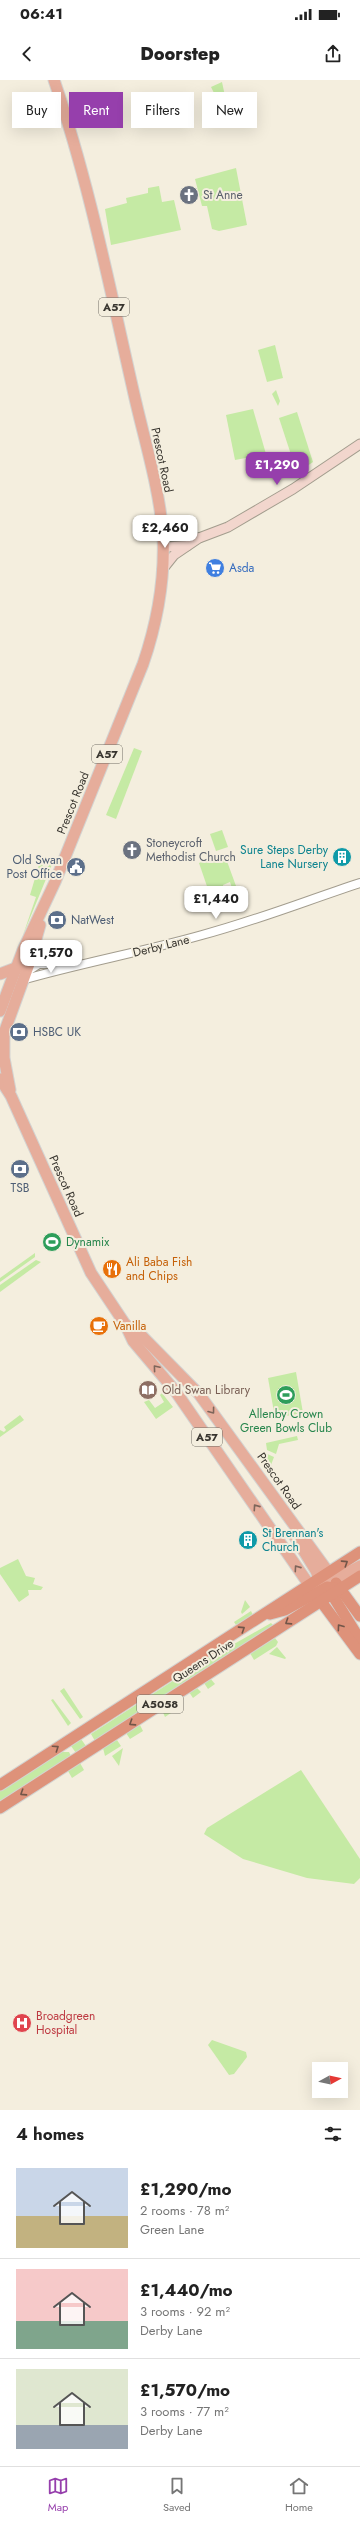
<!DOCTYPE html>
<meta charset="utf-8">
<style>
:root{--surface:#fff;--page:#f2f2f2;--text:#222;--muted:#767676;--line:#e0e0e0;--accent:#963fac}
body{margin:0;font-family:Jost,sans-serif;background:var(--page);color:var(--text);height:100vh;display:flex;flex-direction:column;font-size:15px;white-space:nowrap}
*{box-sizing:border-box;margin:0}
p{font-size:13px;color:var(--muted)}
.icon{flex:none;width:22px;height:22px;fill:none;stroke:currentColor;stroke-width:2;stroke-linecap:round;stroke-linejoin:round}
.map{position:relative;height:2030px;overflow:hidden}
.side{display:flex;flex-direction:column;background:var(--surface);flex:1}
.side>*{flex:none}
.guide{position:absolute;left:12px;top:12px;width:336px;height:36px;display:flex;gap:8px}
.needle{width:26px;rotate:82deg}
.fabs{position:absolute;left:312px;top:1982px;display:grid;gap:8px}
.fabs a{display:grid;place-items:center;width:36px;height:36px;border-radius:0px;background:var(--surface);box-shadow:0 4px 16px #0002;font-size:20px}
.price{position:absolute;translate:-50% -34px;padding:0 9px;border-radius:8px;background:#fff;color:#222;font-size:13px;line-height:26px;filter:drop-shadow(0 1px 2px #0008)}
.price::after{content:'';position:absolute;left:50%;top:24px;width:12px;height:9px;margin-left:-6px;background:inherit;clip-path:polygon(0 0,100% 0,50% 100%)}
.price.active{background:var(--accent);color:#fff}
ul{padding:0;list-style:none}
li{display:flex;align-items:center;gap:12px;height:100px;padding:0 16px}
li+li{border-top:1px solid var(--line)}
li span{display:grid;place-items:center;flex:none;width:112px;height:80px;border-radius:0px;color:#555}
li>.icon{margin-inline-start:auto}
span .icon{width:48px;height:48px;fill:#fffc;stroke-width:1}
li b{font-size:17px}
h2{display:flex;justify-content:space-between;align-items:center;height:48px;padding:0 16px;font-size:17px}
.chip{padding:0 14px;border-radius:0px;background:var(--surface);box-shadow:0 4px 16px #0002;font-size:14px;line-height:36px}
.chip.active{background:var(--accent);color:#fff}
.status{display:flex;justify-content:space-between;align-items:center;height:28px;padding:0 20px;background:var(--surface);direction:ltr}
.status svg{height:11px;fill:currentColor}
header{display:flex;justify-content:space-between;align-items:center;height:52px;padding:0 16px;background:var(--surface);font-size:18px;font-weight:800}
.tab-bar{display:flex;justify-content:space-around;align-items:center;height:56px;border-top:1px solid var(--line);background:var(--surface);font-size:11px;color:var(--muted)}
.tab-bar a{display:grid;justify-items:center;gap:2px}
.tab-bar .active{color:var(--accent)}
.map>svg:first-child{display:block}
.green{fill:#c5eaa4}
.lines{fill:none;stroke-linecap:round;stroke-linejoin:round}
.tertiary-casing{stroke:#a39d8e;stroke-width:10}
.secondary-casing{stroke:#a39d8e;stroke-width:11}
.primary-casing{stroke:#d3d3d1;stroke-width:13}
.trunk-casing{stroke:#d3d3d1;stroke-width:13}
.tertiary{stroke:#fff;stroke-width:8}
.secondary{stroke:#f2d6cd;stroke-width:9}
.primary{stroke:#e6ad9b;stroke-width:11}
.trunk{stroke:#de927a;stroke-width:11}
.oneway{stroke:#7e655a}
.oneway2{stroke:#725649}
.labels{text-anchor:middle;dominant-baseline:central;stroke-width:4;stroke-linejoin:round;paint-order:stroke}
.shield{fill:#f4eede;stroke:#706c64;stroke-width:1}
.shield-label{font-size:11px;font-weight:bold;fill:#38352f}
.worship-label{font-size:12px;fill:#5b616d;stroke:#f4eede;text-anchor:start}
.street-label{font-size:12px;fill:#38352f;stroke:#f4eede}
.shop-label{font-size:12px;fill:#366cbe;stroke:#f4eede;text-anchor:start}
.culture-label{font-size:12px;fill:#0d838f;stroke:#f4eede;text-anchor:end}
.service-label{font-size:12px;fill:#4e5e75;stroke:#f4eede;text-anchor:start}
.leisure-label{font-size:12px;fill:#27864d;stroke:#f4eede;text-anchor:start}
.food-label{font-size:12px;fill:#c56008;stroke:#f4eede;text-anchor:start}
.education-label{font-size:12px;fill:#785e54;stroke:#f4eede;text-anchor:start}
.health-label{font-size:12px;fill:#be3a42;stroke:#f4eede;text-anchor:start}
</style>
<div class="status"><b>06:41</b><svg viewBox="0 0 49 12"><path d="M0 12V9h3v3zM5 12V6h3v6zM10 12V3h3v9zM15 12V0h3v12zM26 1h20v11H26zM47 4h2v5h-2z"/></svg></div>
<header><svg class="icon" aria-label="back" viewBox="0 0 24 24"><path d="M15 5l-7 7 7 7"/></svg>Doorstep<svg class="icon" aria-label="share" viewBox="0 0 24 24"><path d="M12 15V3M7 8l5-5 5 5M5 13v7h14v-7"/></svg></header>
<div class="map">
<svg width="360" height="2030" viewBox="0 0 360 2030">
<rect width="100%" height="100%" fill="#f4eede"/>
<g class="green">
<polygon points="222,2 229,35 225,35 211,7"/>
<polygon points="236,88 247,145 219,151 212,149 207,126 202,126 195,99"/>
<polygon points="159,106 162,122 174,120 181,150 111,165 105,129 127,123 126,118 148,113 148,108"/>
<polygon points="275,265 283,298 267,302 258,270"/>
<polygon points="276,310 280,321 278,326 272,314"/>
<polygon points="253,329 266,374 235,380 226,335"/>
<polygon points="297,332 313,382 297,393 279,338"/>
<polygon points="134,668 142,671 116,739 106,735"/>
<polygon points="222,750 228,767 216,771 210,754"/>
<polygon points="224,773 236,806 232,808 230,802 223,805 224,810 221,812 219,806 212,809 213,814 210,815 199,783 219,775 220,777"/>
<polygon points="41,778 53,782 23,855 36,817 30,815"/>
<polygon points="35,1173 35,1177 0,1202 0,1198"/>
<polygon points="36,1180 41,1182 0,1212 0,1205"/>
<polygon points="296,1292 303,1333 275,1338 268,1298"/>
<polygon points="162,1313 173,1327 156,1339 144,1322 149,1320 155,1328 164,1322 160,1315"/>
<polygon points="20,1335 24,1340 0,1357 0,1350 4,1352 6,1350 4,1347"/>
<polygon points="297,1356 298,1360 279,1364 276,1374 267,1370 266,1363"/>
<polygon points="265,1373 274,1377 271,1385 278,1395 274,1398 261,1378"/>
<polygon points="18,1479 26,1496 35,1498 33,1504 43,1507 41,1510 28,1510 29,1515 19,1522 0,1494 0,1488"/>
<polygon points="245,1520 250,1527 242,1534 241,1532"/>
<polygon points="251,1531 253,1535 236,1545 234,1542"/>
<polygon points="271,1543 274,1546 95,1661 91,1654 199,1584"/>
<polygon points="275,1558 278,1562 276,1566 254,1580 250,1573"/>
<polygon points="277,1567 286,1578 285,1579 269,1574"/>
<polygon points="210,1598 215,1604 208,1609 204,1603"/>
<polygon points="196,1607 201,1612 193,1618 189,1612"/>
<polygon points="64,1608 83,1637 80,1639 60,1611"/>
<polygon points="53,1619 71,1643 68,1646 51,1620"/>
<polygon points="169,1625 174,1631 165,1637 162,1630"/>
<polygon points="140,1645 143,1651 130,1659 126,1653"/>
<polygon points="81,1659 86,1666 76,1673 71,1666"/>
<polygon points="117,1660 121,1666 105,1676 103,1668"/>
<polygon points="123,1668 119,1686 112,1676"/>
<polygon points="62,1672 69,1672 72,1678 0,1724 0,1711"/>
<polygon points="80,1683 84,1690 72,1698 68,1691"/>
<polygon points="301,1690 360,1779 360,1798 354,1804 307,1798 243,1779 204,1754 207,1748"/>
<polygon points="212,1960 246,1972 247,1977 234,1994 229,1995 208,1965"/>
</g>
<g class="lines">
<defs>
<g id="tertiary">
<polyline points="34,884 68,884"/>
<polyline points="25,893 39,884"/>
<path d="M 22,900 C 81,883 142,872 202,855 C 255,841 308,820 360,803"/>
</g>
<g id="secondary">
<polyline points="163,456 199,458"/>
<polyline points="163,467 187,466"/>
<polyline points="162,490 174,475 199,458 228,447 293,409 360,364"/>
</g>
<g id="primary">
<polyline points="0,894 21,886"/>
<path d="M 0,931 L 23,870 L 55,802 L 143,584 C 157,543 165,500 163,456 C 160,410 144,359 134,314 C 110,209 89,102 54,0"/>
<polyline points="0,999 11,1016 91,1193 125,1244 133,1261 176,1312 310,1506 322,1506 360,1486"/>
<polyline points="10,1010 4,978 4,953 29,884 40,845"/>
<polyline points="126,1245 140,1254 199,1314 329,1493"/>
<polyline points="294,1455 316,1491 322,1506"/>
</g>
<g id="trunk">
<polyline points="336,1503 360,1536"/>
<polyline points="328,1508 360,1560"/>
<polyline points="317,1516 360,1574"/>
<polyline points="270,1534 285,1530 327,1507 341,1509"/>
<polyline points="0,1705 360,1472"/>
<polyline points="0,1728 360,1496"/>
</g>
</defs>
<use href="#tertiary" class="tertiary-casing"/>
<use href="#secondary" class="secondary-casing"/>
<use href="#primary" class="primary-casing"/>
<use href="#trunk" class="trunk-casing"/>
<use href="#tertiary" class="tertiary"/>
<use href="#secondary" class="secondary"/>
<use href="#primary" class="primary"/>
<use href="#trunk" class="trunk"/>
</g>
<defs><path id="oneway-chevron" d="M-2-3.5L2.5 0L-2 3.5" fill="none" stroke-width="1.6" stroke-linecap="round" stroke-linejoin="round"/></defs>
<g class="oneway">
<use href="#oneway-chevron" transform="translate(156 1288) rotate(-130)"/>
<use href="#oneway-chevron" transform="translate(212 1331) rotate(53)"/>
<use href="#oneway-chevron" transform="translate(256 1427) rotate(-125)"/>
<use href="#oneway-chevron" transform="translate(297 1488) rotate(-125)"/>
</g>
<g class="oneway2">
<use href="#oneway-chevron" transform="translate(345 1483) rotate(-33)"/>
<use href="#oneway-chevron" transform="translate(288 1542) rotate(147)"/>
<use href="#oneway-chevron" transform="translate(340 1547) rotate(-126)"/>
<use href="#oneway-chevron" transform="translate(242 1549) rotate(-33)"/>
<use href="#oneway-chevron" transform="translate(132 1643) rotate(147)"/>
<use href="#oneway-chevron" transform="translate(56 1668) rotate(-34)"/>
<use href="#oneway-chevron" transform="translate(23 1713) rotate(147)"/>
</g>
<defs>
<symbol id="church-disc" viewBox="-11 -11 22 22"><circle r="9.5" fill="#6b7280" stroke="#f4eede"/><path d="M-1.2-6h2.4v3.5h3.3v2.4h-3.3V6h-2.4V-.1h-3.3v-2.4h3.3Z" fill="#fff"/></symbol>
<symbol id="supermarket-disc" viewBox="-11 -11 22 22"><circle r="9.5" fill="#3f7fe0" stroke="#f4eede"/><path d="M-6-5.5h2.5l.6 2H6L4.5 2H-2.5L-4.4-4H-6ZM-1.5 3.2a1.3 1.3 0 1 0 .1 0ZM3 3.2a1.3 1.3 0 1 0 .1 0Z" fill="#fff"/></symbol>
<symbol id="building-disc" viewBox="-11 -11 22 22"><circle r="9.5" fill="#0f9aa8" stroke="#f4eede"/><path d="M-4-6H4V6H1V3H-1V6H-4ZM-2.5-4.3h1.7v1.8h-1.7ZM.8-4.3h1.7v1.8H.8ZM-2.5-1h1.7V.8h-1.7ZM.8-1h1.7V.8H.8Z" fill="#fff"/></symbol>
<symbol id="civic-disc" viewBox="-11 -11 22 22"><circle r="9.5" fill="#5c6f8a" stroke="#f4eede"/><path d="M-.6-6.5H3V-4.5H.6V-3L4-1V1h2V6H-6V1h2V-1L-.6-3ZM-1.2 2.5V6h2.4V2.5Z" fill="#fff"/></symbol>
<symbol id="bank-disc" viewBox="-11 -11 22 22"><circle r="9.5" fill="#5c6f8a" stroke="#f4eede"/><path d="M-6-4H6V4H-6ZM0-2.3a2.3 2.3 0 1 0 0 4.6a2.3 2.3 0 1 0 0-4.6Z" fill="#fff"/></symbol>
<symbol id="stadium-disc" viewBox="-11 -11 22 22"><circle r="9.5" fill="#2e9e5b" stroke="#f4eede"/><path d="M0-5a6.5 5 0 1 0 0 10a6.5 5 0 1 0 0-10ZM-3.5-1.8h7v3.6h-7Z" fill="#fff"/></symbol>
<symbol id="restaurant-disc" viewBox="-11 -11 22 22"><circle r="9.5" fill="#e8710a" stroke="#f4eede"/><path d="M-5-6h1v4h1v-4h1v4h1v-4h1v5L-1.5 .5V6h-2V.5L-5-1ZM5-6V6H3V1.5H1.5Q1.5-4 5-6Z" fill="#fff"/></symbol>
<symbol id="cafe-disc" viewBox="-11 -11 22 22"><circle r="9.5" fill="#e8710a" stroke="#f4eede"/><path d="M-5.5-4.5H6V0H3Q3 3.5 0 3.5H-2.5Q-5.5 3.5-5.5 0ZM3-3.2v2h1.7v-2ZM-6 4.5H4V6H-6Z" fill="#fff"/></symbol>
<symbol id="library-disc" viewBox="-11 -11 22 22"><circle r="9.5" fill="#8d6e63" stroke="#f4eede"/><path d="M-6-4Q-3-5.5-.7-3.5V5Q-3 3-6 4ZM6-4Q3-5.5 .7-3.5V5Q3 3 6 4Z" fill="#fff"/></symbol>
<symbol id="hospital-disc" viewBox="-11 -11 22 22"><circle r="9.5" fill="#e0444e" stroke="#f4eede"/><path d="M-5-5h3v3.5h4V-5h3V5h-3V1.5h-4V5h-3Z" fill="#fff"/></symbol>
</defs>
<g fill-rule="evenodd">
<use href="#church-disc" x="178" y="104" width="22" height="22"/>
<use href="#supermarket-disc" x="204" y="477" width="22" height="22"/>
<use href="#church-disc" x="121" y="759" width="22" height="22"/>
<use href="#building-disc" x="331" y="766" width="22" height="22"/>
<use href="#civic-disc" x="65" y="776" width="22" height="22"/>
<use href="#bank-disc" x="46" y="829" width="22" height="22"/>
<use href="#bank-disc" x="8" y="941" width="22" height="22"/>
<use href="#bank-disc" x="9" y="1078" width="22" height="22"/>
<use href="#stadium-disc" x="41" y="1151" width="22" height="22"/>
<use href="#restaurant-disc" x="101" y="1178" width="22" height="22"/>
<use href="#cafe-disc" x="88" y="1235" width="22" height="22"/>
<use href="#library-disc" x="137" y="1299" width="22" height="22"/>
<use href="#stadium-disc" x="275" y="1304" width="22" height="22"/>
<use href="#building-disc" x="237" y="1449" width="22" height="22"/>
<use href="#hospital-disc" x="11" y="1932" width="22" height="22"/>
</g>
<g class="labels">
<g class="shield">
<rect x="99" y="218" width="30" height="18" rx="3"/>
<rect x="92" y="665" width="30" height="18" rx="3"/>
<rect x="192" y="1348" width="30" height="18" rx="3"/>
<rect x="137" y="1615" width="46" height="18" rx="3"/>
</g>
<g class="shield-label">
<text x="114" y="227">A57</text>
<text x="107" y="674">A57</text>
<text x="207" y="1357">A57</text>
<text x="160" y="1624">A5058</text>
</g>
<g class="worship-label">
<text x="203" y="115">St Anne</text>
<text x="146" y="763">Stoneycroft<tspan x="146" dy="14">Methodist Church</tspan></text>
</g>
<g class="street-label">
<text transform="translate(162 380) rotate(78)">Prescot Road</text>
<text transform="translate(73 723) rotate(-68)">Prescot Road</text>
<text transform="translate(161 866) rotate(-14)">Derby Lane</text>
<text transform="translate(66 1106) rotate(66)">Prescot Road</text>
<text transform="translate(279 1401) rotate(55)">Prescot Road</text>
<text transform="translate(203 1581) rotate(-33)">Queens Drive</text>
</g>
<g class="shop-label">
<text x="229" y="488">Asda</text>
</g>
<g class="culture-label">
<text x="328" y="770">Sure Steps Derby<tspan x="328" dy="14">Lane Nursery</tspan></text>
<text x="262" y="1453" text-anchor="start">St Brennan's<tspan x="262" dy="14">Church</tspan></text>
</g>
<g class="service-label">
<text x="62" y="780" text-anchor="end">Old Swan<tspan x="62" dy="14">Post Office</tspan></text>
<text x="71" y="840">NatWest</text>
<text x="33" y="952">HSBC UK</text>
<text x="20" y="1108" text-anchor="middle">TSB</text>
</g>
<g class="leisure-label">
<text x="66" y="1162">Dynamix</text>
<text x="286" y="1334" text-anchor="middle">Allenby Crown<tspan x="286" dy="14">Green Bowls Club</tspan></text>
</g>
<g class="food-label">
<text x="126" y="1182">Ali Baba Fish<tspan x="126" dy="14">and Chips</tspan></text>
<text x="113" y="1246">Vanilla</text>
</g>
<g class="education-label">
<text x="162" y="1310">Old Swan Library</text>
</g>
<g class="health-label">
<text x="36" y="1936">Broadgreen<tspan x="36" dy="14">Hospital</tspan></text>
</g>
</g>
</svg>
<div class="fabs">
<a><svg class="needle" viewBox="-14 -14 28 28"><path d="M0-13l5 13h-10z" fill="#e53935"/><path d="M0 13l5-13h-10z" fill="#767676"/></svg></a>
</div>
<b class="price active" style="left:277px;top:406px">£1,290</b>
<b class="price" style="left:165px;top:469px">£2,460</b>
<b class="price" style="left:216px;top:840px">£1,440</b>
<b class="price" style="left:51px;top:894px">£1,570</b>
<div class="guide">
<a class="chip">Buy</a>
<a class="chip active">Rent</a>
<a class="chip">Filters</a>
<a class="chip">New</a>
</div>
</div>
<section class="side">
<h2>4 homes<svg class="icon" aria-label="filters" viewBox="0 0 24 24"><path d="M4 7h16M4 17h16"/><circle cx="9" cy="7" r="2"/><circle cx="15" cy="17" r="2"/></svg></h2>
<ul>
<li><span style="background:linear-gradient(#c9d6e8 60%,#c2b280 0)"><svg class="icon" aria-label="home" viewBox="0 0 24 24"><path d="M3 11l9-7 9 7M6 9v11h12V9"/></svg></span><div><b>£1,290/mo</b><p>2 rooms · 78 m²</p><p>Green Lane</p></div></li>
<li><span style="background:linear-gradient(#f6c9c9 65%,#7fa58c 0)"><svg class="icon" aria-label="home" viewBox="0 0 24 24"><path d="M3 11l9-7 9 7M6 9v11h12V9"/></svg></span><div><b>£1,440/mo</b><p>3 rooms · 92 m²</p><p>Derby Lane</p></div></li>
<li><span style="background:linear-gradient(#dfe7d0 70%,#9aa5b1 0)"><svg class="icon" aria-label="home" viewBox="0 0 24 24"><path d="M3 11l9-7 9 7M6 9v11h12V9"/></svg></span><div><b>£1,570/mo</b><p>3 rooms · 77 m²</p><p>Derby Lane</p></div></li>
</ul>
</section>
<nav class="tab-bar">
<a class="active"><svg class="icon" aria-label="map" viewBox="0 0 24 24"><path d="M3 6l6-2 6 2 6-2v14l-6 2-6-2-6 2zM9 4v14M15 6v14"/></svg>Map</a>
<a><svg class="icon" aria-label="saved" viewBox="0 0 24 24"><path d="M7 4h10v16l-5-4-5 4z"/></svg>Saved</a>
<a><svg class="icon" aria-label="home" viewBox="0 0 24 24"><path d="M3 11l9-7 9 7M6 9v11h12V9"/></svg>Home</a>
</nav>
